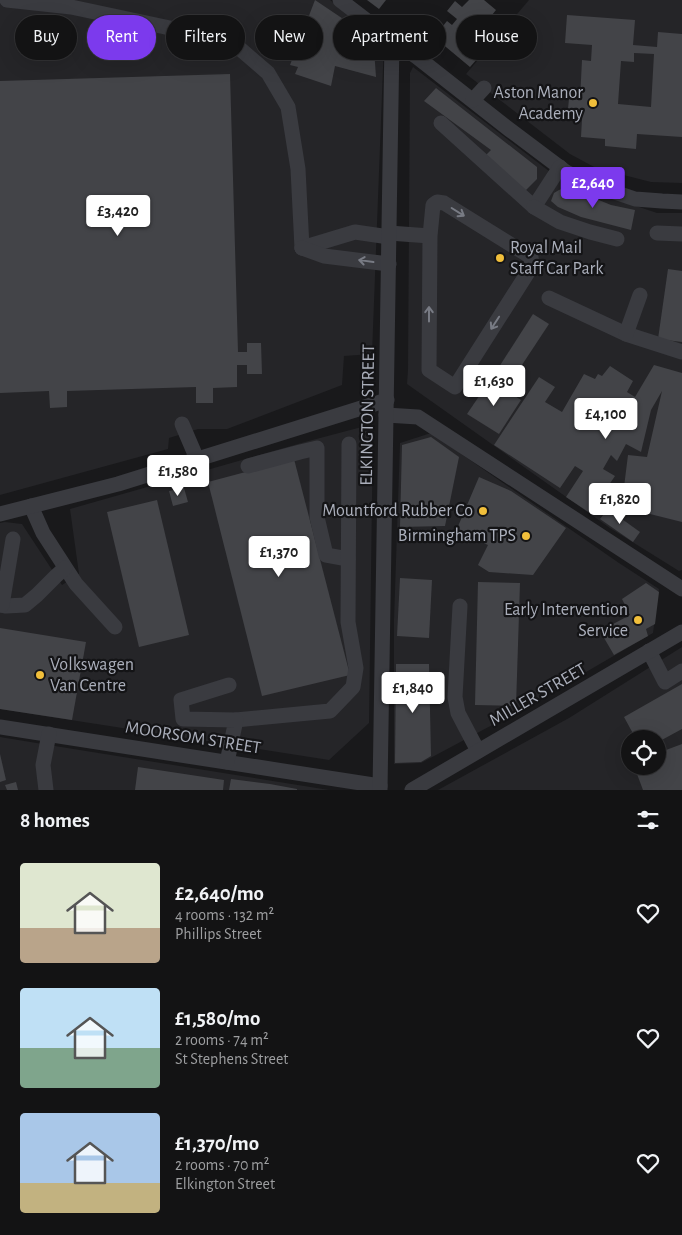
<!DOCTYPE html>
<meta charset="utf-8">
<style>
:root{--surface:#131314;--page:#1c1c1d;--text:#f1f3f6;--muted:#9d9ea0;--line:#323234;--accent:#7c3aed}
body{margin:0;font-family:"Alegreya Sans",sans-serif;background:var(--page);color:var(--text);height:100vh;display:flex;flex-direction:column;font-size:19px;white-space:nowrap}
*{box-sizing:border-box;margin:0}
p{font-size:16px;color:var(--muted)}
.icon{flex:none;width:28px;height:28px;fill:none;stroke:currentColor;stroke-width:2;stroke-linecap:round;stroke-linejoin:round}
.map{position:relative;height:790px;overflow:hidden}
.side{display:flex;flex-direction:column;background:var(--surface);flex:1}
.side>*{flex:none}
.banner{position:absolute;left:15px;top:15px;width:652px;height:45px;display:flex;gap:10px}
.fabs{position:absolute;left:621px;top:730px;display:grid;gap:10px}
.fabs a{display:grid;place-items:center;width:45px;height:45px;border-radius:50%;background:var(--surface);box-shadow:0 5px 20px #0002,0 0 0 1px var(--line);font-size:25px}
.price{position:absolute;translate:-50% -42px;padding:0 11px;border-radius:5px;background:#fff;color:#222;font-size:16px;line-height:32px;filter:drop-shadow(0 1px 2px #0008)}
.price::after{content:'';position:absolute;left:50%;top:30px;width:15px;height:11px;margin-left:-8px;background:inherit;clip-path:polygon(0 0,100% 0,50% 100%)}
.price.on{background:var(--accent);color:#fff}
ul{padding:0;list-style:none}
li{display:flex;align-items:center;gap:15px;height:125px;padding:0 20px}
li span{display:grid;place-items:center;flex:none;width:140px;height:100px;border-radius:5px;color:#555}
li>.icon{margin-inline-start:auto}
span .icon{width:60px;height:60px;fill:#fffc;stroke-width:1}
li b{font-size:21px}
h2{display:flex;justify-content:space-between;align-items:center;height:60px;padding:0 20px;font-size:21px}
.pill{padding:0 18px;border-radius:22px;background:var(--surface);box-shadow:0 5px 20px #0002,0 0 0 1px var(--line);font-size:18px;line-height:45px}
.pill.on{background:var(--accent);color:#fff}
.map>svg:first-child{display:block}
.built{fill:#252528;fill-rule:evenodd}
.building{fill:#434448;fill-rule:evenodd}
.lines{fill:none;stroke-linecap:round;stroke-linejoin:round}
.minor{stroke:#3a3b40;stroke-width:15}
.oneway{stroke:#787b84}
.poi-dot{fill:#f1bf3b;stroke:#141416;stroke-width:2}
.labels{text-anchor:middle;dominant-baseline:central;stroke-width:4.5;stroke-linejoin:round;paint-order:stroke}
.poi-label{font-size:18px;fill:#abafbb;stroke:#141416;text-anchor:end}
.street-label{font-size:18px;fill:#abafbb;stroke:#141416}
</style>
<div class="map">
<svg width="682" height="790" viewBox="0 0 682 790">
<rect width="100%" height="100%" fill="#19191b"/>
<g class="built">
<polygon points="0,0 330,0 384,42 372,354 344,356 342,385 227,429 198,429 169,438 168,449 0,495"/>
<polygon points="529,0 682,0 682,183 651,182 596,168 570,154 466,74"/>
<polygon points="413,67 562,181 657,213 682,213 682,570 679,571 610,528 407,384 408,370 410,73"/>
<polygon points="373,424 369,723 329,760 0,709 0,523 5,522 22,524 62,585 79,574 70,509 305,442"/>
<polygon points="431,433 619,563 659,589 653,633 526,707 421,763 394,764 394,620 400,443"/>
<path d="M 682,647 L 682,790 L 438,790 L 569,718 ZM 630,739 L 658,739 L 658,766 L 630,766 Z"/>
<polygon points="0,737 61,747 329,790 0,790"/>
</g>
<g class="building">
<polygon points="315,0 370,37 374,49 376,77 335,66 331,86 295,74 298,67 290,65"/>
<polygon points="367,0 386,0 379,9"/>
<polygon points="469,0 484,0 496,10 480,30 471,23 462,33 484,51 470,67 434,37 447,21 452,25 457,19 447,11 455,1 462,7"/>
<path d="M 567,15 L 635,20 L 633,45 L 657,47 L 658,32 L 682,34 L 682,137 L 637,134 L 636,149 L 605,146 L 605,139 L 581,137 L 582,119 L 567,118 L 569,99 L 580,100 L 582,60 L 591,61 L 592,45 L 565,43 ZM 634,53 L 654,54 L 651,107 L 618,104 L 621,61 L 634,62 Z"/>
<polygon points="230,74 238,352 247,352 247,343 261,343 262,374 247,374 247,365 237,365 237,387 213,388 213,403 196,403 196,387 67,391 67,407 50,408 49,391 0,393 0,81"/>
<polygon points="436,88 537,167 537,179 525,191 483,158 491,150 424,101"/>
<polygon points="567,187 611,205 635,210 631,230 581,217 558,207 551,201 554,193 559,190"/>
<polygon points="668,269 682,271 682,342 658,339"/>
<polygon points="533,314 549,324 514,377 499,367"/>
<polygon points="654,365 682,373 682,522 610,504 624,487 628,455 647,457 662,391 651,410 641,452 626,444 617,461 611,455 603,469 615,476 590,513 566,497 583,471 575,466 560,488 494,445 539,377 555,387 545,402 562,412 584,374 595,379 598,374 602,376 610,366 633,381 627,392 635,397"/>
<polygon points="490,380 521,400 499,434 467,414"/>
<polygon points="431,437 459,457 445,526 400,527 402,445"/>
<polygon points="294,459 350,675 262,696 208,482"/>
<polygon points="479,477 511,491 566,528 533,575 489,572 478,565 488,545 456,531"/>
<polygon points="184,488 188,502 173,506 169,491"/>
<polygon points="157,500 189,635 139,647 107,512"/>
<polygon points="608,509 640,532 633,542 600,519"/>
<polygon points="400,578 432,580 429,638 397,636"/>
<polygon points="478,582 520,583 516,706 475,705"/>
<polygon points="646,583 659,592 655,624 646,629 648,636 614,655 600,631 630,615 622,599"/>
<polygon points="0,628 86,642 72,720 0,709"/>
<polygon points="396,664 429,664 431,756 421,762 395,763"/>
<polygon points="682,684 682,729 658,742 658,739 636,739 624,717"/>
<polygon points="682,744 682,790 643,790 634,766 658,766 658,753"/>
<polygon points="0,754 6,780 0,782"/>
<polygon points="138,767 224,780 223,790 135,790"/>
<polygon points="231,779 270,784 297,789 297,790 229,790"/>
<polygon points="16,782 18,790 7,790 5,785"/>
</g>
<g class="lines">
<g class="minor">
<polyline points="7,0 71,7 231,41 268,73 288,107 298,169 302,248"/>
<polyline points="340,0 392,40 417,57 510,130 566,172 585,182 635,199 662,201 682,202"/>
<polyline points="473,100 484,88"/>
<polyline points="441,123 534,207 560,167"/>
<polyline points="534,207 560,222 590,232 617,239"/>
<polyline points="389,233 430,236 433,205 437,202 444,203 531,257 532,266 455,387 429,370 430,236"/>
<polyline points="657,233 682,234"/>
<polyline points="302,248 355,232 389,237"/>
<polyline points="302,248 324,256 389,264"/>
<polyline points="549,298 626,334 682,352"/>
<polyline points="626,334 640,295"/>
<polyline points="386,415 418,417 682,589"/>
<polyline points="182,424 197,459"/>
<polyline points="248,466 300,452 317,448 317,517 326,555 348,559"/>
<polyline points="31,506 43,533 76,584 115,627"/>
<polyline points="0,514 118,484 387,400"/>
<polyline points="0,605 6,606 25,605 37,595 56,576 65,568"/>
<polyline points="2,605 13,539"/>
<polyline points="460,606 455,697 458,713 478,751"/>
<polyline points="649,651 665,682 682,671"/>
<polyline points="236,720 330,711 353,687 356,668 348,622 349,444"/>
<polyline points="0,727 380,786"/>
<polyline points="227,762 236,720 183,719 181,700 229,685"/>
<polyline points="46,790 43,765 49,734"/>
<polyline points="380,790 392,40"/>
<polyline points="412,790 682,632"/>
</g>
</g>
<defs><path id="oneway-shaft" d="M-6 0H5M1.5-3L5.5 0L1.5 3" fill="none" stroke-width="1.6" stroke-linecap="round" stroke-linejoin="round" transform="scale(1.25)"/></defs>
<g class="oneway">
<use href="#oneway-shaft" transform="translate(458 212) rotate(32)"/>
<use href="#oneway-shaft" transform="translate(366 261) rotate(-172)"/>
<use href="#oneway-shaft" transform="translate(429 314) rotate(-90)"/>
<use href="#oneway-shaft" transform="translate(495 323) rotate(123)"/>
</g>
<g class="poi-dot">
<circle cx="593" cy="103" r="5"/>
<circle cx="500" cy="258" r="5"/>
<circle cx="483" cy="511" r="5"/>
<circle cx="526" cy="536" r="5"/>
<circle cx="638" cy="620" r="5"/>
<circle cx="40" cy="675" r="5"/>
</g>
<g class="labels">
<g class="poi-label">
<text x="583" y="93">Aston Manor<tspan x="583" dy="21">Academy</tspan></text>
<text x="510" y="248" text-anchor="start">Royal Mail<tspan x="510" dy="21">Staff Car Park</tspan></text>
<text x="473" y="511">Mountford Rubber Co</text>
<text x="516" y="536">Birmingham TPS</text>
<text x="628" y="610">Early Intervention<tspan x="628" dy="21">Service</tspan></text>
<text x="50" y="665" text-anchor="start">Volkswagen<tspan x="50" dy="21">Van Centre</tspan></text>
</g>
<g class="street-label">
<text transform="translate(368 415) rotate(-89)">ELKINGTON STREET</text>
<text transform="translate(538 695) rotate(-30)">MILLER STREET</text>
<text transform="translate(193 738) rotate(9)">MOORSOM STREET</text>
</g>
</g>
</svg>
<div class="fabs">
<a><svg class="icon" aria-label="locate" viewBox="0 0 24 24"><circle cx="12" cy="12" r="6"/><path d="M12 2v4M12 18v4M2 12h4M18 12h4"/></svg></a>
</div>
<b class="price on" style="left:593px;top:209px">£2,640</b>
<b class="price" style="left:118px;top:237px">£3,420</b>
<b class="price" style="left:494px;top:407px">£1,630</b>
<b class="price" style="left:606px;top:440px">£4,100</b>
<b class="price" style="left:178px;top:497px">£1,580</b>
<b class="price" style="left:620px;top:525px">£1,820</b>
<b class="price" style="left:279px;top:578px">£1,370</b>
<b class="price" style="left:413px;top:714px">£1,840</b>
<div class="banner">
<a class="pill">Buy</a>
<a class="pill on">Rent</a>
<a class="pill">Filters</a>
<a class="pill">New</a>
<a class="pill">Apartment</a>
<a class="pill">House</a>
</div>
</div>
<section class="side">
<h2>8 homes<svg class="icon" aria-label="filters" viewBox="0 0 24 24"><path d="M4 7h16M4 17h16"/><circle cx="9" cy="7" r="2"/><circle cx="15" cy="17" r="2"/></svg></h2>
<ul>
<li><span style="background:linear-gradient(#dfe7d0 65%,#b9a48a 0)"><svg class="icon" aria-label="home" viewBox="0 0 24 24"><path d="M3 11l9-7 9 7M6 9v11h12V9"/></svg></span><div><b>£2,640/mo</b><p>4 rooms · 132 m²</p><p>Phillips Street</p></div><svg class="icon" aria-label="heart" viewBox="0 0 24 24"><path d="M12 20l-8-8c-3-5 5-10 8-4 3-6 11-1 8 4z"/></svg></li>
<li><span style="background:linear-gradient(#bfe0f5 60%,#7fa58c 0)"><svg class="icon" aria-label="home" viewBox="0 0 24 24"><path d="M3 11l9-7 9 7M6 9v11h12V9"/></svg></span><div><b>£1,580/mo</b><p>2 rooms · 74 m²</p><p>St Stephens Street</p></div><svg class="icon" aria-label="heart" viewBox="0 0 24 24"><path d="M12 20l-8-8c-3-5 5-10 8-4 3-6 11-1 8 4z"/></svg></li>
<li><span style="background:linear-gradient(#a9c7e8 70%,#c2b280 0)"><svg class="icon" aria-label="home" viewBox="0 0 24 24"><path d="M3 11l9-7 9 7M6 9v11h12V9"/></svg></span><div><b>£1,370/mo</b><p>2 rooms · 70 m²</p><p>Elkington Street</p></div><svg class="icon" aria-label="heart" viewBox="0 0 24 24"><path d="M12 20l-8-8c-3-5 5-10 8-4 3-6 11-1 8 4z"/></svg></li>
</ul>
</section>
